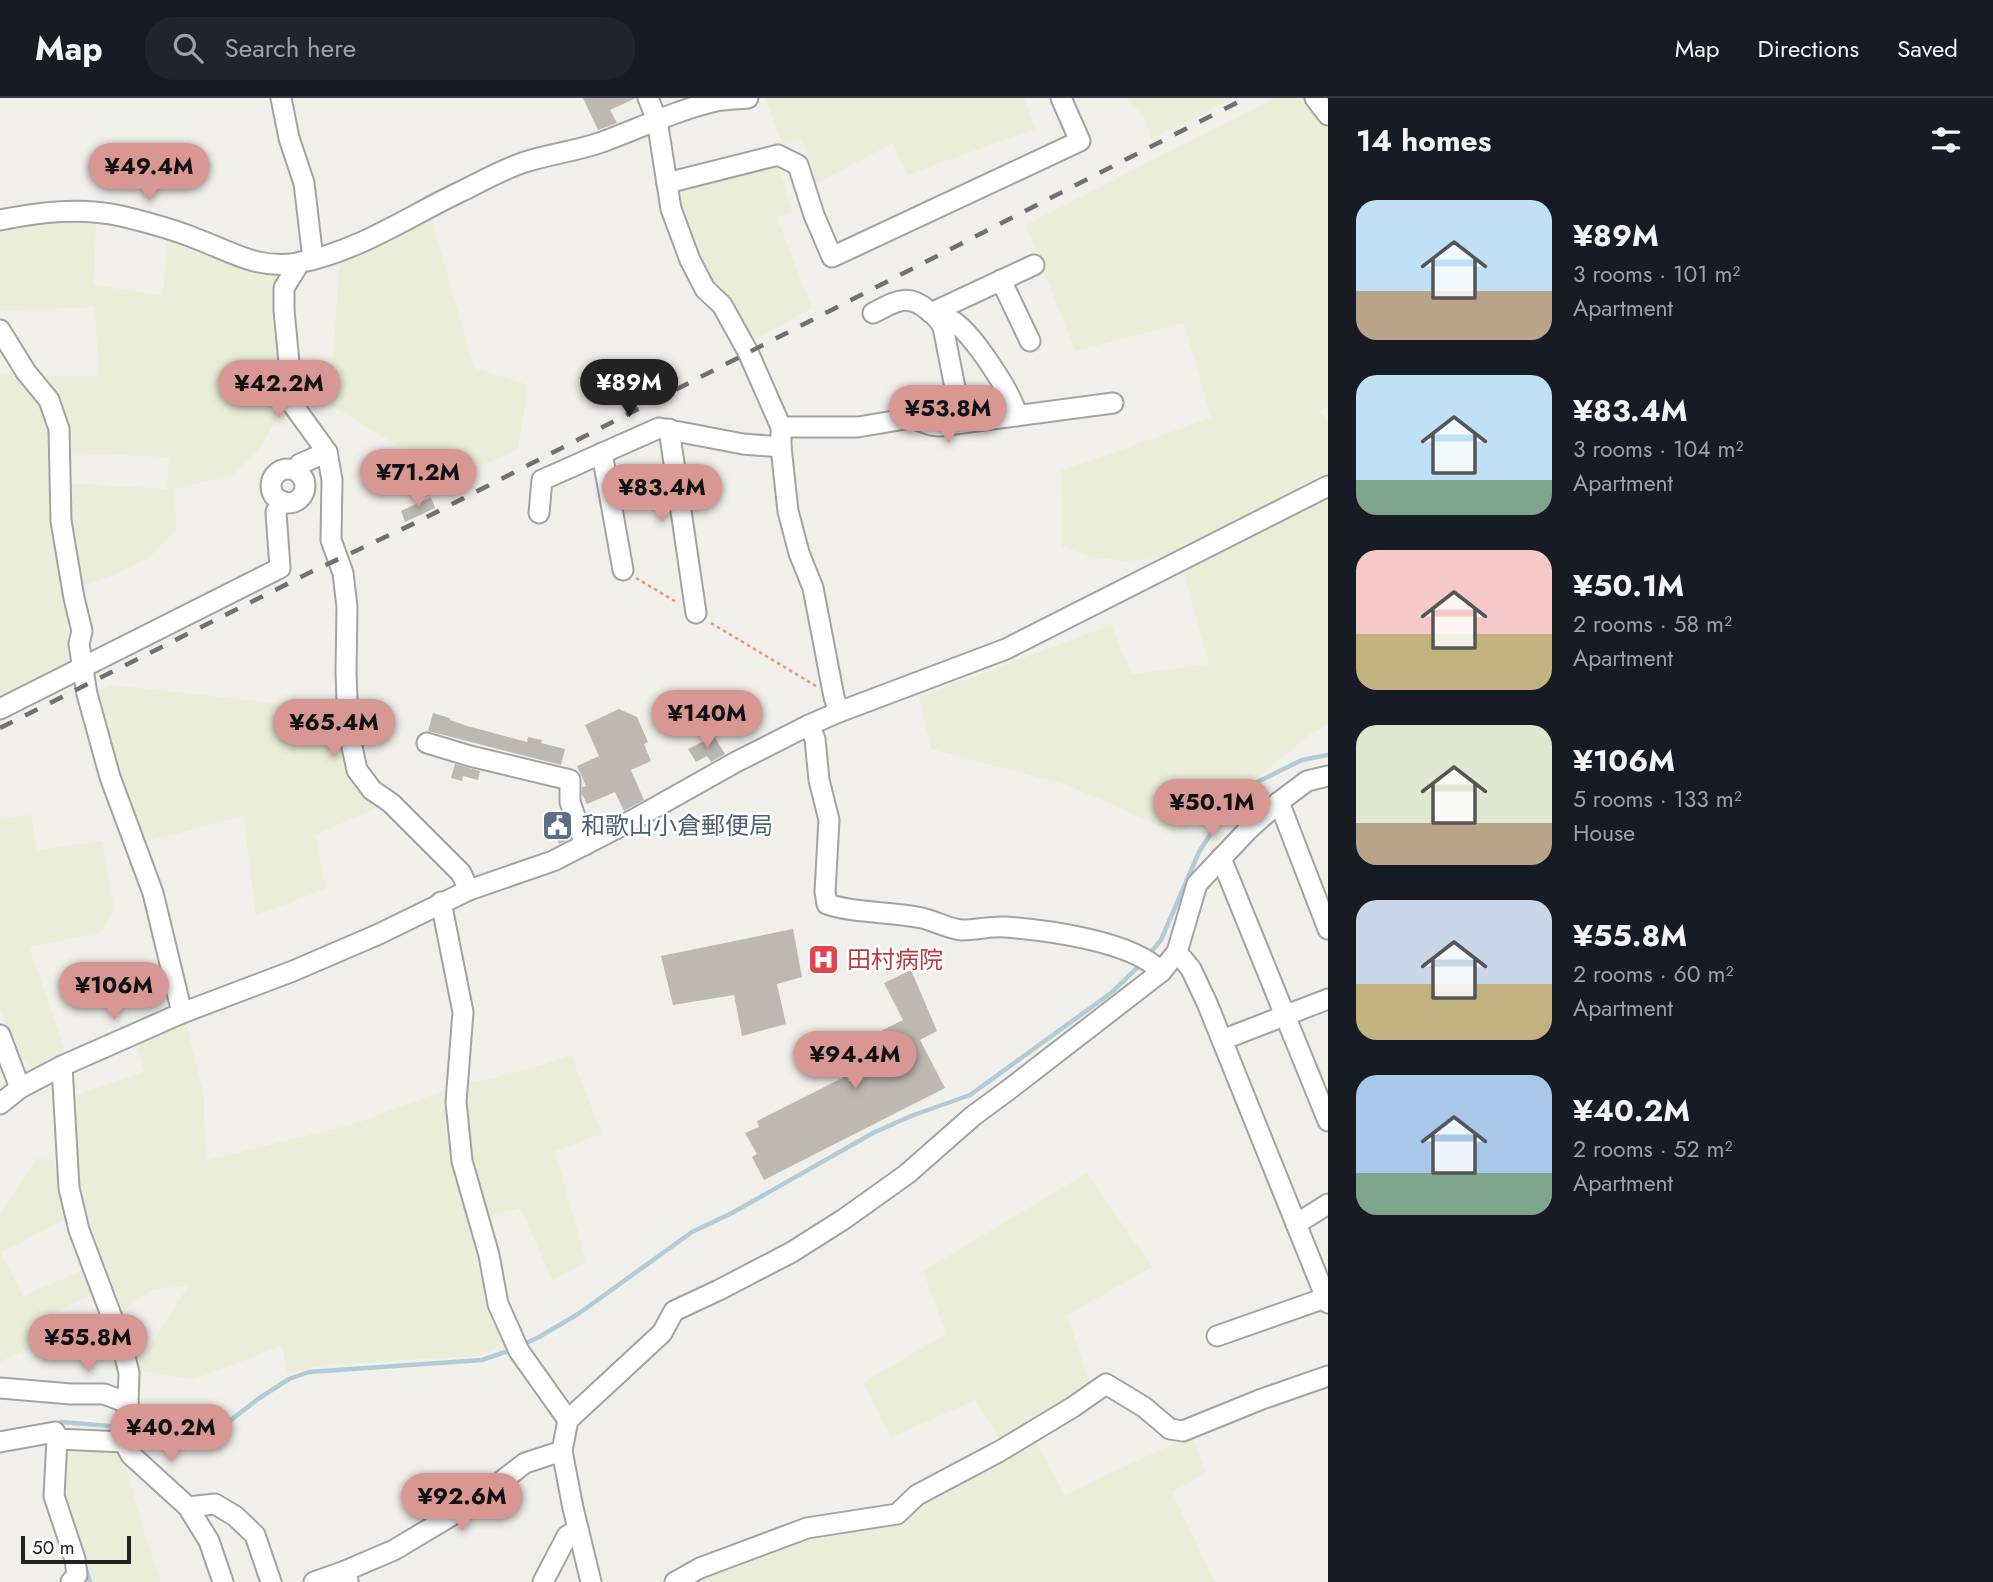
<!DOCTYPE html>
<meta charset="utf-8">
<style>
:root{--surface:#171b24;--page:#20242c;--text:#f1f3f6;--muted:#9ea1a6;--line:#363941;--accent:#d89793}
body{margin:0;font-family:Jost,"Noto Sans JP",sans-serif;background:var(--page);color:var(--text);height:100vh;display:flex;flex-direction:column;font-size:26px;white-space:nowrap}
*{box-sizing:border-box;margin:0}
p{font-size:23px;color:var(--muted)}
.icon{flex:none;width:38px;height:38px;fill:none;stroke:currentColor;stroke-width:2;stroke-linecap:round;stroke-linejoin:round}
.map{position:relative;flex:1;overflow:hidden}
.side{display:flex;flex-direction:column;background:var(--surface);width:665px}
.side>*{flex:none}
.scale{position:absolute;left:21px;bottom:18px;width:110px;box-sizing:border-box;padding-left:7px;border:4px solid #222;border-top:0;font-size:19px;line-height:24px;white-space:nowrap;color:#222;-webkit-text-stroke:5px #fff;paint-order:stroke}
.price{position:absolute;translate:-50% -60px;padding:0 16px;border-radius:24px;background:var(--accent);color:#111;font-size:23px;line-height:46px;filter:drop-shadow(0 2px 4px #0008)}
.price::after{content:'';position:absolute;left:50%;top:42px;width:21px;height:16px;margin-left:-10px;background:inherit;clip-path:polygon(0 0,100% 0,50% 100%)}
.price.active{background:#222;color:#fff}
ul{padding:0;list-style:none}
li{display:flex;align-items:center;gap:21px;height:175px;padding:0 28px}
li span{display:grid;place-items:center;flex:none;width:196px;height:140px;border-radius:21px;color:#555}
li>.icon{margin-inline-start:auto}
span .icon{width:84px;height:84px;fill:#fffc;stroke-width:1}
li b{font-size:30px}
h2{display:flex;justify-content:space-between;align-items:center;height:84px;padding:0 28px;font-size:30px}
header{display:flex;align-items:center;gap:42px;box-sizing:border-box;height:98px;padding:0 35px;background:var(--surface);border-bottom:2px solid var(--line)}
header strong{font-size:33px}
nav{display:flex;gap:38px;margin-inline-start:auto;font-size:24px}
.search{width:490px;height:63px;background:var(--page);display:flex;align-items:center;gap:18px;box-sizing:border-box;padding:0 24px;border-radius:28px;color:var(--muted);font-size:26px}
main{display:flex;flex:1;min-height:0}
.map>svg:first-child{display:block}
.farmland{fill:#eaedd8}
.lines{fill:none;stroke-linecap:round;stroke-linejoin:round}
.stream{stroke:#b0ccd8;stroke-width:4.5}
.building{fill:#beb8b3}
.minor-casing{stroke:#a3a3a3;stroke-width:23}
.path{stroke:#e99582;stroke-width:2.5;stroke-dasharray:3.5 3.5;stroke-linecap:butt}
.minor{stroke:#fff;stroke-width:19}
.rail{stroke:#707070;stroke-width:4.5;stroke-dasharray:14 14;stroke-linecap:butt}
.labels{text-anchor:middle;dominant-baseline:central;stroke-width:5;stroke-linejoin:round;paint-order:stroke}
.service-label{font-size:24px;fill:#4e5e75;stroke:#fff;text-anchor:start}
.health-label{font-size:24px;fill:#be3a42;stroke:#fff;text-anchor:start}
</style>
<header>
<strong>Map</strong>
<div class="search"><svg class="icon" aria-label="search" viewBox="0 0 24 24"><circle cx="10" cy="10" r="6"/><path d="M15 15l6 6"/></svg>Search here</div>
<nav><a>Map</a><a>Directions</a><a>Saved</a></nav>
</header>
<main>
<div class="map">
<svg width="1328" height="1484" viewBox="0 0 1328 1484">
<rect width="100%" height="100%" fill="#f1efea"/>
<g class="farmland">
<polygon points="765,0 1024,0 1035,31 907,77 893,45 817,85 802,40 782,45"/>
<polygon points="1127,0 1233,0 1151,41 1144,17"/>
<polygon points="1275,0 1305,0 1328,30 1328,309 1319,312 1328,325 1328,374 1168,460 1125,463 1090,459 1062,448 1061,373 1211,320 1184,225 1075,253 1026,127"/>
<polygon points="777,66 792,113 777,120 812,210 750,245 695,161 673,91"/>
<polygon points="430,116 474,270 528,287 518,351 453,381 329,306 340,163"/>
<polygon points="37,121 96,121 94,187 163,198 167,139 291,171 287,304 258,353 234,376 175,391 176,432 148,461 111,478 78,489 65,385 167,391 169,359 66,355 40,278 99,278 95,209 1,213 0,209 0,129"/>
<polygon points="20,275 41,302 54,333 54,401 71,566 0,603 0,276"/>
<polygon points="1328,399 1328,627 1312,635 1245,690 1179,736 1067,687 931,651 919,599 1111,527 1132,576 1209,566 1183,472"/>
<polygon points="111,587 338,612 351,680 376,710 315,737 326,791 256,817 243,718 142,745 93,594"/>
<polygon points="31,717 37,752 102,743 114,810 102,834 29,849 65,953 34,969 18,958 0,911 0,721"/>
<polygon points="185,922 204,999 205,1063 354,1026 448,991 509,1244 477,1258 323,1267 287,1276 282,1248 192,1282 135,1271 188,1188 154,1191 123,1212 88,1133 79,1091 71,999 145,974 135,944"/>
<polygon points="571,957 602,1036 555,1053 586,1164 553,1183 520,1110 482,1120 470,1078 461,985 491,981 544,966"/>
<polygon points="36,1061 54,1062 67,1120 1,1155 23,1198 88,1170 98,1194 27,1228 35,1247 0,1264 0,1118"/>
<polygon points="1087,1075 1152,1169 1067,1217 1090,1287 1002,1345 975,1302 890,1340 864,1284 946,1236 923,1173"/>
<polygon points="1192,1337 1206,1375 1172,1394 1215,1484 696,1484 813,1437 901,1425 922,1402 1034,1342 1065,1397"/>
<polygon points="76,1348 121,1351 144,1434 161,1484 94,1484 63,1390 63,1356"/>
</g>
<g class="lines">
<g class="stream">
<polyline points="426,100 447,90"/>
<polyline points="1148,858 1161,842 1199,754 1224,715 1249,688 1302,662 1328,657"/>
<polyline points="522,1247 539,1239 578,1216 692,1134 732,1115 873,1035 911,1018 970,997 1111,895 1140,867"/>
<polyline points="56,1326 62,1324 120,1329"/>
<polyline points="132,1331 201,1340 214,1335 258,1301 289,1281 309,1274 482,1262 514,1251"/>
<polyline points="85,1468 90,1484"/>
</g>
</g>
<g class="building">
<polygon points="583,0 636,0 610,12 617,25 598,32"/>
<polygon points="431,399 435,410 405,424 401,413"/>
<polygon points="619,611 637,619 648,644 644,646 651,663 631,672 644,702 624,713 615,694 587,706 582,696 582,689 586,688 577,668 599,658 585,627"/>
<polygon points="433,615 450,620 450,622 467,628 527,644 528,639 542,642 541,645 565,651 561,667 428,633"/>
<polygon points="714,638 725,656 711,664 707,658 696,664 688,651"/>
<polygon points="455,666 480,673 478,682 463,678 462,683 451,680"/>
<polygon points="559,714 570,741 559,746 548,718"/>
<polygon points="793,831 802,879 777,886 786,926 742,938 734,897 673,907 661,858"/>
<polygon points="911,872 937,933 920,942 945,990 764,1082 752,1059 757,1056 745,1035 759,1029 757,1023 846,978 849,983 890,962 875,936 903,922 884,885"/>
</g>
<g class="lines">
<defs>
<g id="minor">
<polyline points="281,0 289,40 304,85 313,161"/>
<polyline points="648,0 657,22 671,111 690,162 705,191 722,207 748,254 781,329 781,349 788,413 799,455 813,490 834,599 839,614"/>
<polyline points="1315,0 1328,17"/>
<polyline points="667,85 778,57 798,67 814,117 832,159 1080,43 1061,0"/>
<path d="M 0,122 C 40,114 81,109 121,118 C 146,124 173,131 197,141 C 232,154 258,172 298,165 C 359,153 407,119 462,93 C 482,83 503,71 525,64 C 550,56 577,53 602,44 C 640,30 677,12 716,3 C 727,1 738,1 748,0"/>
<polyline points="300,164 284,190 284,212 293,307 327,354 332,382 331,442 343,475 347,509 346,574 348,630 357,672 372,692 391,705 461,775 469,792"/>
<polyline points="1001,182 1030,243"/>
<path d="M 873,215 C 895,204 907,194 929,213 C 935,218 940,222 943,229 L 962,325"/>
<polyline points="931,215 1034,167"/>
<path d="M 940,222 C 945,221 945,220 951,222 C 970,231 1014,298 1017,318"/>
<polyline points="0,232 26,274 49,302 59,331 61,423 74,500 82,533 79,546 87,596 110,679 153,795 182,915"/>
<polyline points="781,329 858,329 911,320 931,327 939,328 1113,305"/>
<polyline points="669,331 696,515"/>
<polyline points="602,355 623,472"/>
<circle cx="288" cy="388" r="17"/>
<polyline points="299,375 300,366 327,354"/>
<polyline points="539,415 542,382 659,330 743,346 781,349"/>
<polyline points="0,611 280,470 276,414 282,403"/>
<path d="M 809,627 L 815,641 L 819,682 L 829,722 L 825,794 L 827,806 C 857,816 890,813 922,820 C 935,823 949,831 962,832 C 977,832 991,828 1005,829 C 1045,832 1134,843 1161,874"/>
<polyline points="427,645 470,658 570,682 570,704 585,747"/>
<polyline points="1279,704 1328,831"/>
<polyline points="1221,760 1328,1023"/>
<polyline points="441,804 463,914 456,1004 462,1063 489,1157 498,1206 519,1253 568,1322"/>
<polyline points="1177,854 1191,871 1207,905 1328,1205"/>
<polyline points="0,937 20,990"/>
<polyline points="1222,942 1328,901"/>
<polyline points="62,968 69,1090 79,1132 122,1246 129,1275 128,1305 124,1344 131,1357 188,1409 209,1443 223,1484"/>
<polyline points="0,1006 20,990 62,968 182,915 293,873 379,836 469,792 553,763 631,723 736,664 809,627 839,614 1006,551 1328,388"/>
<polyline points="1296,1126 1328,1106"/>
<polyline points="1217,1238 1328,1199"/>
<polyline points="0,1290 71,1296 104,1296 128,1305"/>
<polyline points="57,1341 124,1344"/>
<polyline points="0,1344 55,1334 57,1341 54,1398 75,1461 77,1477 71,1484"/>
<polyline points="188,1409 215,1406 235,1418 255,1437 271,1484"/>
<polyline points="345,1473 394,1452 476,1403 525,1365 562,1353"/>
<polyline points="314,1484 345,1473 348,1483"/>
<polyline points="543,1484 567,1438 578,1431"/>
<polyline points="591,1484 573,1410 562,1353 568,1322 662,1235 674,1213 719,1192 792,1154 844,1121 907,1076 973,1018 1011,990 1161,874 1177,854 1197,786 1248,732 1279,704 1307,683 1328,678"/>
<polyline points="675,1484 700,1470 807,1430 897,1416 917,1397 1000,1353 1073,1309 1106,1286 1144,1309 1170,1331 1183,1333 1262,1301 1328,1278"/>
</g>
</defs>
<use href="#minor" class="minor-casing"/>
<g class="path">
<polyline points="636,480 678,505"/>
<polyline points="711,525 816,588"/>
</g>
<use href="#minor" class="minor"/>
<polyline class="rail" points="0,630 313,473 415,425 1246,0"/>
</g>
<defs>
<symbol id="civic-square" viewBox="-11 -11 22 22"><rect x="-9" y="-9" width="18" height="18" rx="4" fill="#5c6f8a" stroke="#fff"/><path d="M-.6-6.5H3V-4.5H.6V-3L4-1V1h2V6H-6V1h2V-1L-.6-3ZM-1.2 2.5V6h2.4V2.5Z" fill="#fff"/></symbol>
<symbol id="hospital-square" viewBox="-11 -11 22 22"><rect x="-9" y="-9" width="18" height="18" rx="4" fill="#e0444e" stroke="#fff"/><path d="M-5-5h3v3.5h4V-5h3V5h-3V1.5h-4V5h-3Z" fill="#fff"/></symbol>
</defs>
<g fill-rule="evenodd">
<use href="#civic-square" x="540" y="710" width="35" height="35"/>
<use href="#hospital-square" x="806" y="844" width="35" height="35"/>
</g>
<g class="labels">
<g class="service-label">
<text x="581" y="727">和歌山小倉郵便局</text>
</g>
<g class="health-label">
<text x="847" y="861">田村病院</text>
</g>
</g>
</svg>
<div class="scale">50 m</div>
<b class="price" style="left:149px;top:105px">¥49.4M</b>
<b class="price active" style="left:629px;top:321px">¥89M</b>
<b class="price" style="left:279px;top:322px">¥42.2M</b>
<b class="price" style="left:948px;top:347px">¥53.8M</b>
<b class="price" style="left:418px;top:411px">¥71.2M</b>
<b class="price" style="left:662px;top:426px">¥83.4M</b>
<b class="price" style="left:707px;top:652px">¥140M</b>
<b class="price" style="left:334px;top:661px">¥65.4M</b>
<b class="price" style="left:1212px;top:741px">¥50.1M</b>
<b class="price" style="left:114px;top:924px">¥106M</b>
<b class="price" style="left:855px;top:993px">¥94.4M</b>
<b class="price" style="left:88px;top:1276px">¥55.8M</b>
<b class="price" style="left:171px;top:1366px">¥40.2M</b>
<b class="price" style="left:462px;top:1435px">¥92.6M</b>
</div>
<section class="side">
<h2>14 homes<svg class="icon" aria-label="filters" viewBox="0 0 24 24"><path d="M4 7h16M4 17h16"/><circle cx="9" cy="7" r="2"/><circle cx="15" cy="17" r="2"/></svg></h2>
<ul>
<li><span style="background:linear-gradient(#bfe0f5 65%,#b9a48a 0)"><svg class="icon" aria-label="home" viewBox="0 0 24 24"><path d="M3 11l9-7 9 7M6 9v11h12V9"/></svg></span><div><b>¥89M</b><p>3 rooms · 101 m²</p><p>Apartment</p></div></li>
<li><span style="background:linear-gradient(#bfe0f5 75%,#7fa58c 0)"><svg class="icon" aria-label="home" viewBox="0 0 24 24"><path d="M3 11l9-7 9 7M6 9v11h12V9"/></svg></span><div><b>¥83.4M</b><p>3 rooms · 104 m²</p><p>Apartment</p></div></li>
<li><span style="background:linear-gradient(#f6c9c9 60%,#c2b280 0)"><svg class="icon" aria-label="home" viewBox="0 0 24 24"><path d="M3 11l9-7 9 7M6 9v11h12V9"/></svg></span><div><b>¥50.1M</b><p>2 rooms · 58 m²</p><p>Apartment</p></div></li>
<li><span style="background:linear-gradient(#dfe7d0 70%,#b9a48a 0)"><svg class="icon" aria-label="home" viewBox="0 0 24 24"><path d="M3 11l9-7 9 7M6 9v11h12V9"/></svg></span><div><b>¥106M</b><p>5 rooms · 133 m²</p><p>House</p></div></li>
<li><span style="background:linear-gradient(#c9d6e8 60%,#c2b280 0)"><svg class="icon" aria-label="home" viewBox="0 0 24 24"><path d="M3 11l9-7 9 7M6 9v11h12V9"/></svg></span><div><b>¥55.8M</b><p>2 rooms · 60 m²</p><p>Apartment</p></div></li>
<li><span style="background:linear-gradient(#a9c7e8 70%,#7fa58c 0)"><svg class="icon" aria-label="home" viewBox="0 0 24 24"><path d="M3 11l9-7 9 7M6 9v11h12V9"/></svg></span><div><b>¥40.2M</b><p>2 rooms · 52 m²</p><p>Apartment</p></div></li>
</ul>
</section>
</main>
